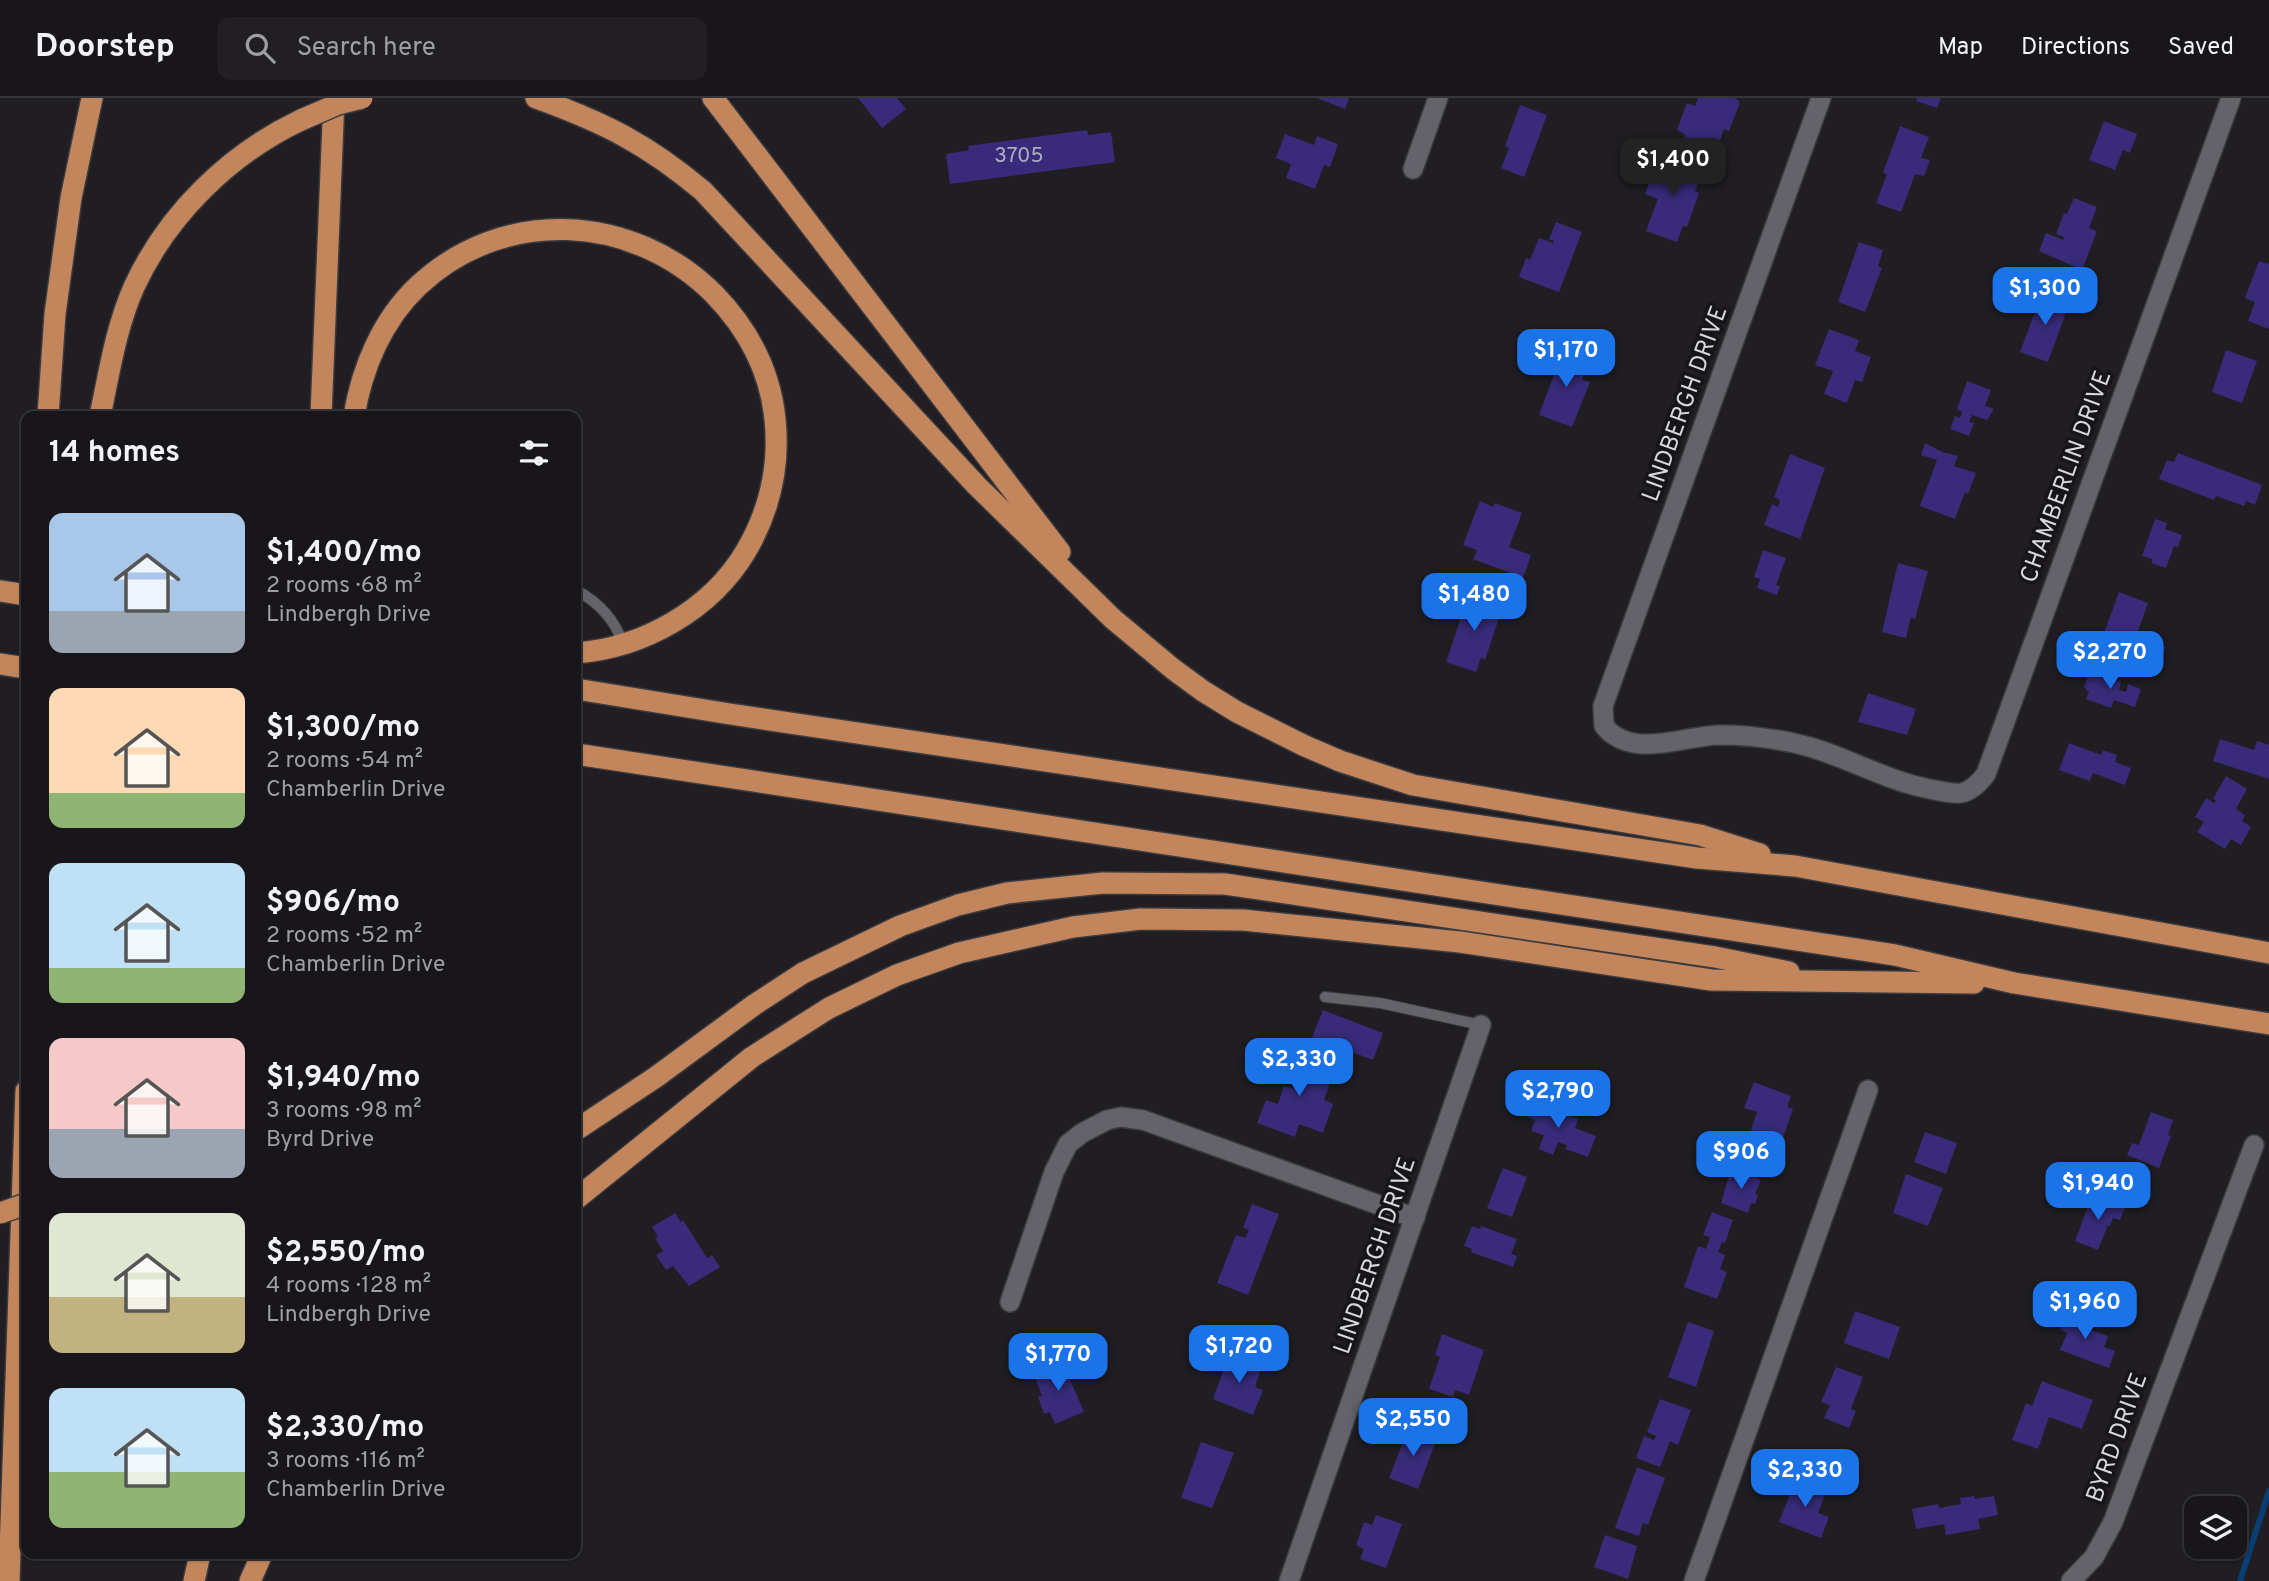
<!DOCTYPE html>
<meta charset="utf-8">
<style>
:root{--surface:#18161a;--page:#211f23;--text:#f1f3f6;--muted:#9f9fa2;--line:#363539;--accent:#1a73e8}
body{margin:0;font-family:Overpass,sans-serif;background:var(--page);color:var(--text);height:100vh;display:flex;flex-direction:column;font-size:26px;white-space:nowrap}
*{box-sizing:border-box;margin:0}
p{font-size:23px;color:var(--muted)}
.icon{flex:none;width:38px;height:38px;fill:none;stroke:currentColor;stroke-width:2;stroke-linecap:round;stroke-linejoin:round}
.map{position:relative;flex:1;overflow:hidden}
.panel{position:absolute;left:21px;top:313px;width:560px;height:1148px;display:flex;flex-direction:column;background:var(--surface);border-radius:14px;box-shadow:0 2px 5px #0004,0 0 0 2px var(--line)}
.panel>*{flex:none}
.tools{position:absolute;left:2184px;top:1398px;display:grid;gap:14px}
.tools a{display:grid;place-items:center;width:63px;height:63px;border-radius:14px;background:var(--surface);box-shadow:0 2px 5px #0004,0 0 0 2px var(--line);font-size:35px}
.price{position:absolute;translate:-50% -60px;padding:0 16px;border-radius:14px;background:var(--accent);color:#fff;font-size:23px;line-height:46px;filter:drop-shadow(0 2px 4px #0008)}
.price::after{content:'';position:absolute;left:50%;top:42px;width:21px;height:16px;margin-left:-10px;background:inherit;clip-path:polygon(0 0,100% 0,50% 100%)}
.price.current{background:#222;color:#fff}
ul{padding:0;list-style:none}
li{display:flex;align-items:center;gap:21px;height:175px;padding:0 28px}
li span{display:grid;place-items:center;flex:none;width:196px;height:140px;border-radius:14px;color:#555}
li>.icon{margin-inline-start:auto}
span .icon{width:84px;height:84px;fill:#fffc;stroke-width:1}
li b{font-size:30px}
h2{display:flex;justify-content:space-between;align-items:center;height:84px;padding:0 28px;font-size:30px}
header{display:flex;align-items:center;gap:42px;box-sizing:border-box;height:98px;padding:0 35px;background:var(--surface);border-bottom:2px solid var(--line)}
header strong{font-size:33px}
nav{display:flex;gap:38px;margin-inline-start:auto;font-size:24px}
.search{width:490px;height:63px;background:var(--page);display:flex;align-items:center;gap:18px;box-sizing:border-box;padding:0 24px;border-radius:14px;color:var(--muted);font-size:26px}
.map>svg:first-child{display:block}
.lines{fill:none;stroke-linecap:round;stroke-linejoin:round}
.stream{stroke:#083e71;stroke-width:6}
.building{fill:#392b79}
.service-casing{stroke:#3b3a3e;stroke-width:12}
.minor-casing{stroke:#3b3a3e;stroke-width:22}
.motorway-casing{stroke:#3b3a3e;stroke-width:24}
.service{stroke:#65636a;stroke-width:10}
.minor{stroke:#65636a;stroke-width:19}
.motorway{stroke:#c3865c;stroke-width:21}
.motorway-bridge-casing{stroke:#3b3a3e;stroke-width:24;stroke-linecap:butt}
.motorway-bridge{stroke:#c3865c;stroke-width:21}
.labels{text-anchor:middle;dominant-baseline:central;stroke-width:7;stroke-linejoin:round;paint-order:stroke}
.number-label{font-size:21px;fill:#b0acc2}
.street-label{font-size:24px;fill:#d8d7da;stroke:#17151a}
</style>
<header>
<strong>Doorstep</strong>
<div class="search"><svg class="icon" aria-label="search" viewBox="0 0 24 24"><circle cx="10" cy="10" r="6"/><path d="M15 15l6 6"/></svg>Search here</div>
<nav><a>Map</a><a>Directions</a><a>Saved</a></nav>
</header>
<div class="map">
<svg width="2269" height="1483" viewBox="0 0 2269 1483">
<rect width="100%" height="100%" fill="#201e23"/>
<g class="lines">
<polyline class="stream" points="2240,1483 2269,1393"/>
</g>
<g class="building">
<polygon points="858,0 897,0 906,11 882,30"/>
<polygon points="1317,0 1349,0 1345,11"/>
<polygon points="1698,0 1735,0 1740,4 1729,33 1724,31 1717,51 1684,39 1685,36 1677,32 1687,5 1695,8"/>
<polygon points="1917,0 1941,0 1937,10 1916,3"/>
<polygon points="1520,7 1547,17 1524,79 1501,70 1509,50 1505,48"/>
<polygon points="2104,23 2137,36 2130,55 2123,52 2115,72 2089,62"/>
<polygon points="1900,28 1929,39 1921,60 1930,62 1924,78 1915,76 1901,114 1876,105 1887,76 1883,75"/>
<polygon points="1087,32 1088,37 1111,34 1115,64 950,86 946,56 969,52 968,48"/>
<polygon points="1285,36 1314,47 1317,38 1338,46 1330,69 1324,67 1315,91 1286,80 1291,66 1276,60"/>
<polygon points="1669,59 1703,72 1695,93 1699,95 1687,129 1683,128 1677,144 1646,133 1658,101 1645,96 1654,72 1663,76"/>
<polygon points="2074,100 2097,109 2089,130 2097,133 2082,172 2039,153 2046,135 2063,142 2064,139 2056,136 2064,115 2067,116"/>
<polygon points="1556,124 1582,134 1559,194 1519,179 1526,160 1530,162 1539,140 1553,145 1554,143 1549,141"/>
<polygon points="1859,144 1883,152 1878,168 1882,170 1865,214 1838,204"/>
<polygon points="2259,163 2269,166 2269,231 2248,223 2255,204 2245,200"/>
<polygon points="2043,193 2070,203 2048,264 2020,254"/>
<polygon points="1829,231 1859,242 1855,253 1871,259 1862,284 1855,282 1847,305 1824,296 1833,273 1815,267"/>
<polygon points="1564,250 1589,260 1582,282 1590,284 1572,329 1539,317"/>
<polygon points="2226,252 2257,263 2242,305 2212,294"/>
<polygon points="1967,283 1991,292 1985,308 1994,311 1987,322 1972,317 1969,324 1974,325 1969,338 1950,331 1955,318 1960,320 1962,314 1957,311"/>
<polygon points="1925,345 1942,354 1958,358 1954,368 1976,375 1968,396 1965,394 1955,421 1920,408 1937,362 1921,357"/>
<polygon points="2178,355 2262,387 2255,407 2246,403 2244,408 2216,398 2214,402 2159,381 2167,362 2174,364"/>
<polygon points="1790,356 1825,370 1800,441 1764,427 1772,406 1778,409 1780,402 1774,399"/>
<polygon points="1480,403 1493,409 1495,405 1522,415 1509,449 1531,457 1523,480 1473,461 1477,452 1463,447"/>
<polygon points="2155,421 2167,425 2165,431 2182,437 2178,449 2174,448 2166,470 2151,465 2153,461 2142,458"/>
<polygon points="1763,452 1786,460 1776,487 1780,488 1777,497 1757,490 1760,481 1754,479"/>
<polygon points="1898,465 1928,473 1915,521 1911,519 1906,540 1882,534"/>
<polygon points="2119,494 2148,505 2136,538 2166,549 2156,574 2123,562 2125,559 2099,549"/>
<polygon points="1469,496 1503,508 1485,562 1481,560 1476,574 1446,564"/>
<polygon points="2090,573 2121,584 2119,592 2126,594 2128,586 2141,591 2135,609 2114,602 2111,610 2086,601 2089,594 2084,589"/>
<polygon points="1868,595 1916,611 1907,637 1858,624"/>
<polygon points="2220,641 2254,652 2257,643 2269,647 2269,681 2213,663"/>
<polygon points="2069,645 2101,657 2103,652 2117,657 2115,664 2131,670 2125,687 2093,675 2090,683 2059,672"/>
<polygon points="2226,678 2247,691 2236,711 2245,717 2242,723 2251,729 2241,747 2231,741 2225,751 2197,734 2204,724 2195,719 2206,700 2214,705 2216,702 2213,701"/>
<polygon points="1323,912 1383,935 1373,962 1312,939"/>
<polygon points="1285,954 1334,973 1324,1002 1333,1006 1323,1035 1299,1026 1295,1039 1257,1025 1266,1002 1278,1006 1284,988 1295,991 1296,988 1275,981"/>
<polygon points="1754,984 1791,998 1787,1009 1793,1011 1782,1043 1751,1032 1757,1014 1744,1010"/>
<polygon points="1529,1002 1578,1021 1575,1030 1596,1038 1588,1059 1565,1051 1567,1047 1558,1044 1553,1057 1539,1051 1544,1037 1531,1033 1535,1022 1523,1017"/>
<polygon points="2151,1014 2173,1022 2168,1037 2171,1038 2159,1070 2127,1057 2132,1045 2139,1047"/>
<polygon points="1925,1034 1957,1045 1946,1076 1914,1064"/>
<polygon points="1503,1070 1527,1079 1512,1119 1487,1110"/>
<polygon points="1731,1071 1761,1082 1755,1096 1758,1097 1755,1106 1751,1105 1748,1115 1721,1105"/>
<polygon points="1906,1076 1943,1090 1928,1128 1893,1115"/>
<polygon points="2092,1098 2125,1110 2120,1122 2113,1120 2110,1128 2108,1127 2098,1152 2075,1143"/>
<polygon points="1252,1106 1279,1116 1248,1197 1217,1185 1236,1137 1245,1140 1249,1132 1243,1129"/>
<polygon points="1712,1114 1733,1122 1725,1145 1722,1144 1718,1154 1725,1157 1720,1171 1727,1174 1717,1201 1684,1189 1698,1148 1706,1151 1710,1139 1703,1137"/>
<polygon points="675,1115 681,1124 683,1122 707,1160 712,1157 720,1169 689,1188 673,1168 666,1172 656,1157 663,1153 655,1140 658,1138 652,1129"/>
<polygon points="1472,1128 1480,1131 1481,1128 1517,1141 1511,1156 1517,1158 1513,1169 1471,1154 1472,1151 1464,1148"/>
<polygon points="2068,1211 2082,1216 2078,1227 2108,1238 2104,1249 2115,1253 2109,1270 2060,1252 2067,1235 2060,1232"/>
<polygon points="1855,1213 1900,1229 1889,1261 1844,1245"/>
<polygon points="1688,1224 1714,1233 1696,1289 1668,1279"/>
<polygon points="1442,1236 1484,1252 1469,1297 1455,1292 1453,1299 1429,1291 1440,1259 1435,1257"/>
<polygon points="1229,1257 1262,1269 1255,1289 1263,1292 1253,1317 1213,1301"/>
<polygon points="1062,1263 1084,1314 1055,1326 1050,1314 1044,1316 1038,1299 1042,1298 1033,1275"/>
<polygon points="1836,1269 1863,1279 1851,1311 1856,1313 1849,1330 1824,1320 1830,1307 1821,1304"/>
<polygon points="2042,1283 2093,1302 2082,1331 2049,1319 2038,1351 2012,1342 2026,1305 2032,1308"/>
<polygon points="1660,1301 1691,1312 1678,1347 1670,1343 1660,1369 1636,1360 1644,1338 1654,1342 1656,1338 1647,1334"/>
<polygon points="1409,1329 1437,1340 1418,1391 1389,1380"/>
<polygon points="1201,1344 1234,1355 1212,1410 1181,1400"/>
<polygon points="1637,1369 1665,1380 1648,1427 1643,1425 1639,1438 1615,1430"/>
<polygon points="1796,1381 1827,1392 1818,1415 1829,1419 1821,1440 1779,1424"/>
<polygon points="1974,1398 1975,1401 1994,1398 1998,1417 1978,1421 1980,1431 1946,1437 1944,1426 1916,1431 1912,1411 1938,1406 1939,1410 1961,1406 1960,1400"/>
<polygon points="1376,1417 1402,1426 1386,1470 1360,1461 1364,1451 1356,1447 1364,1424 1372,1427"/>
<polygon points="1605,1437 1637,1448 1628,1481 1594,1469"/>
</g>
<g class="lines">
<defs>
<g id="service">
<path d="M 576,492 C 598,504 615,521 623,546"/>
<polyline points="1325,899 1380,905 1481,927"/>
</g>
<g id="minor">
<path d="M 1821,0 L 1603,608 L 1604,628 C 1632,662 1682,638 1719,637 C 1744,637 1770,640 1794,645 C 1841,655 1882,682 1930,691 C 1940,693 1951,696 1961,695 C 1972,693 1980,684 1986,676 L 2231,0"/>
<polyline points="1413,71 1438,0"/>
<polyline points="1010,1204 1054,1074 1068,1046 1082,1035 1107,1022 1121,1019 1143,1022 1415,1120"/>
<polyline points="1289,1483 1481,927"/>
<polyline points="1694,1483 1868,992"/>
<polyline points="2071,1483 2094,1459 2113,1424 2254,1047"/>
</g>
<g id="motorway">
<path d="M 536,0 C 605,25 647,46 703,93 L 977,388 L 1113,521 L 1173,571 L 1203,593 L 1237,614 L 1305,648 L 1340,663 L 1413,687 L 1700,737 L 1760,756"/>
<polyline points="713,0 1060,454"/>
<polyline points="48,318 55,216 71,100 92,0"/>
<path d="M 100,318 C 109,276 116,229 134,189 C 167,117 229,56 301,22"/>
<polyline points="321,318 334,0"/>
<path d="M 354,318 C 362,270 382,222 418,188 C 503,108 633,115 714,196 C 748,231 770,272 775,321 C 780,369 770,412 746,453 C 711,512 643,550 576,555"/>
<polyline points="0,493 26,497"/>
<polyline points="0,566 26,570"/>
<polyline points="576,591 730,616 1697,760 1795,768 2269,855"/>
<polyline points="576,656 1895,857 2014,885 2269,926"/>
<polyline points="576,1032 656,979 754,907 803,875 900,828 958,807 1007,795 1103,785 1225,786 1715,859 1789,874"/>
<polyline points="576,1101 752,959 829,910 897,877 959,855 1073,829 1141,821 1243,822 1460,844 1711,882 1974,885"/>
<polyline points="9,1483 26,993"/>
<polyline points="194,1483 200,1456"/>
<polyline points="250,1483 262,1456"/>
</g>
</defs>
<use href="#service" class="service-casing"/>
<use href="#minor" class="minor-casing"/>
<use href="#motorway" class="motorway-casing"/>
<use href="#service" class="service"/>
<use href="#minor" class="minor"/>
<use href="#motorway" class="motorway"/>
<defs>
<g id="motorway-bridge">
<polyline points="301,22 338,6 362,0"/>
<polyline points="0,1115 26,1106"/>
</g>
</defs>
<use href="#motorway-bridge" class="motorway-bridge-casing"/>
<use href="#motorway-bridge" class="motorway-bridge"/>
</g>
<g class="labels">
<g class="number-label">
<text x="1019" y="58">3705</text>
</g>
<g class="street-label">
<text transform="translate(1686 306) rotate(-70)">LINDBERGH DRIVE</text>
<text transform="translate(2067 379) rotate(-70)">CHAMBERLIN DRIVE</text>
<text transform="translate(1376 1158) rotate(-71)">LINDBERGH DRIVE</text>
<text transform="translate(2118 1340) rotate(-70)">BYRD DRIVE</text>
</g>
</g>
</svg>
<div class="tools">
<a><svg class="icon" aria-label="layers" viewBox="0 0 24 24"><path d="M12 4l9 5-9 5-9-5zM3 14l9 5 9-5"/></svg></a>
</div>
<b class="price current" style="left:1673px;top:100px">$1,400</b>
<b class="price" style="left:2045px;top:229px">$1,300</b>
<b class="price" style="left:1566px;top:291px">$1,170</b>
<b class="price" style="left:1474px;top:535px">$1,480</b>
<b class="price" style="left:2110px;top:593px">$2,270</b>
<b class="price" style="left:1299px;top:1000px">$2,330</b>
<b class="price" style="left:1558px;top:1032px">$2,790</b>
<b class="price" style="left:1741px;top:1093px">$906</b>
<b class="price" style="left:2098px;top:1124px">$1,940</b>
<b class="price" style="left:2085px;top:1243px">$1,960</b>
<b class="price" style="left:1239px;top:1287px">$1,720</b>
<b class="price" style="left:1058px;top:1295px">$1,770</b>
<b class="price" style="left:1413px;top:1360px">$2,550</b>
<b class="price" style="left:1805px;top:1411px">$2,330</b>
<section class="panel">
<h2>14 homes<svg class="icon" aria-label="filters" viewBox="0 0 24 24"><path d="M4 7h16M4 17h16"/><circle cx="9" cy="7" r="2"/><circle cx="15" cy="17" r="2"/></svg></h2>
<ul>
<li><span style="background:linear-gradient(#a9c7e8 70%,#9aa5b1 0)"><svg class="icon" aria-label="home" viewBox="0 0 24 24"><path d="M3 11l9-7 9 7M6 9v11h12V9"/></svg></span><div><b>$1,400/mo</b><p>2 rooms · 68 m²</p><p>Lindbergh Drive</p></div></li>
<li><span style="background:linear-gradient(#ffd9b3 75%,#8fb573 0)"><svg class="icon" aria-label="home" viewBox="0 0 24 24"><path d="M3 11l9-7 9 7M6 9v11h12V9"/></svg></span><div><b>$1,300/mo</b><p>2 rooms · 54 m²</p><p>Chamberlin Drive</p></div></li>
<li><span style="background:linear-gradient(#bfe0f5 75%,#8fb573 0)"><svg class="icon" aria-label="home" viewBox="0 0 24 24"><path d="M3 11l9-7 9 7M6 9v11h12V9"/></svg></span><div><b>$906/mo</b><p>2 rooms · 52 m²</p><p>Chamberlin Drive</p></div></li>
<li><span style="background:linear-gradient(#f6c9c9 65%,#9aa5b1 0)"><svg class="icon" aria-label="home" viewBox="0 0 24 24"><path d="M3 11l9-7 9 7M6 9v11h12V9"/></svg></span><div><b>$1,940/mo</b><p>3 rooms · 98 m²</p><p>Byrd Drive</p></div></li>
<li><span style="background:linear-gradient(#dfe7d0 60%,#c2b280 0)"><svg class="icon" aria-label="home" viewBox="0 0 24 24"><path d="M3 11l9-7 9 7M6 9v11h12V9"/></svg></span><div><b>$2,550/mo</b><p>4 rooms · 128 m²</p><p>Lindbergh Drive</p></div></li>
<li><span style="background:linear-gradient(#bfe0f5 60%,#8fb573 0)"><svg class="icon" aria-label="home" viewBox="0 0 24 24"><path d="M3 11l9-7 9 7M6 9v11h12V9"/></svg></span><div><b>$2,330/mo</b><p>3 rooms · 116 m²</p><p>Chamberlin Drive</p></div></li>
</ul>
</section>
</div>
